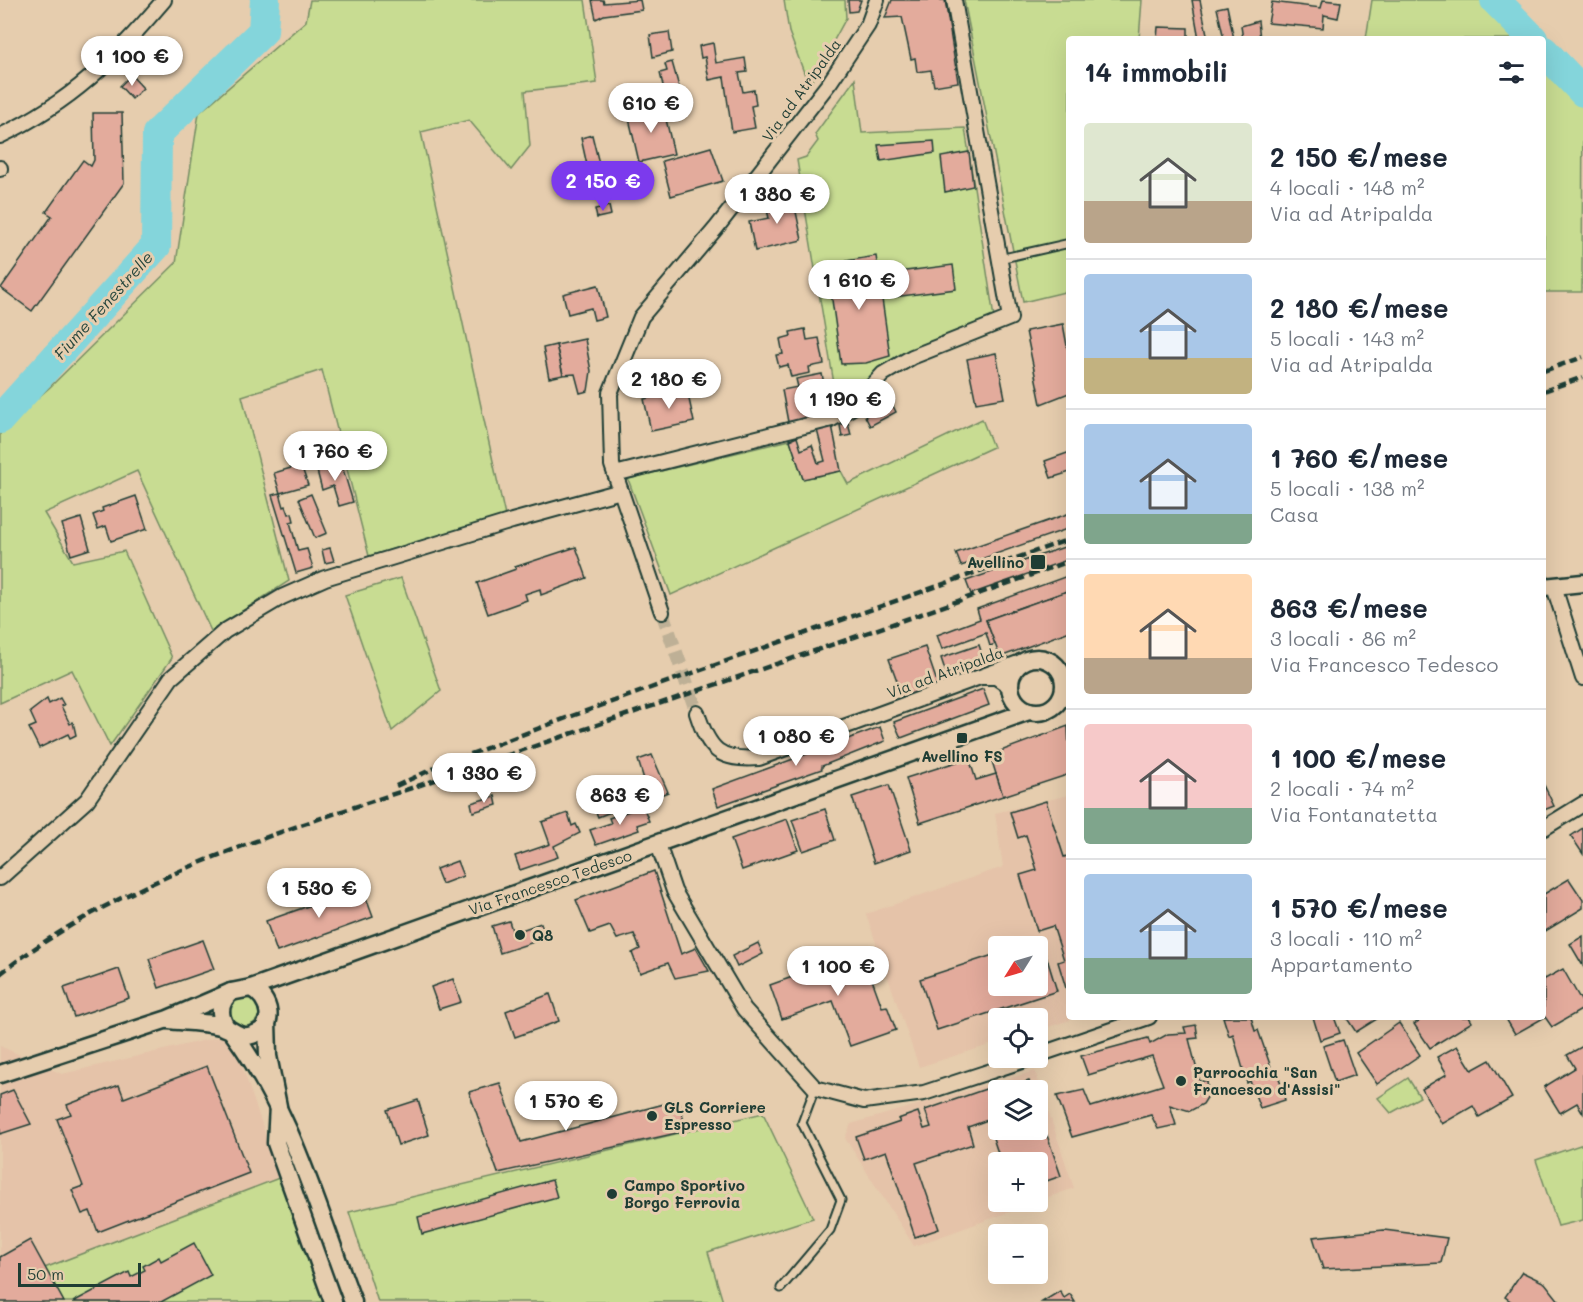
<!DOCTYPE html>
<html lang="it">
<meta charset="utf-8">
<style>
:root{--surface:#fff;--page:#f6f6f7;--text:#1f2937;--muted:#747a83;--line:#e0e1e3;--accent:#7c3aed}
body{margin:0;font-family:Mali,sans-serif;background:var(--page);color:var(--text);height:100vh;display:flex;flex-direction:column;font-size:22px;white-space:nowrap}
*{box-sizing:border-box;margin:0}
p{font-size:20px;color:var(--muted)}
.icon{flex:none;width:33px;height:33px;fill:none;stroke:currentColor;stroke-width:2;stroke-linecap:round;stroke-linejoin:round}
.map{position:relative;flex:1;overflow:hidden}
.side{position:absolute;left:1066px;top:36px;width:480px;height:984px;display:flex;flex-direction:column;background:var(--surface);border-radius:6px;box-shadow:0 6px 24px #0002}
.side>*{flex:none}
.needle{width:39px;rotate:233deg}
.fabs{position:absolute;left:988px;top:936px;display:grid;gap:12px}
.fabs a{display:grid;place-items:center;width:60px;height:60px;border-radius:6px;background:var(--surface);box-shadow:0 6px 24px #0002;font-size:30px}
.scale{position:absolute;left:18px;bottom:15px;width:123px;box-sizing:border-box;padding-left:6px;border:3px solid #1f3d34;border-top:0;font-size:16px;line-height:21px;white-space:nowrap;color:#1f3d34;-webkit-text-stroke:4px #e6cdae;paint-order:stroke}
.price{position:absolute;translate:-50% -51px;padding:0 14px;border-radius:21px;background:#fff;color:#222;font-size:20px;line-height:39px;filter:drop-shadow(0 2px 3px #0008)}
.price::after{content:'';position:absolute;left:50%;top:36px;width:18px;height:14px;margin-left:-9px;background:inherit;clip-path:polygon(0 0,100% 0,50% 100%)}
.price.on{background:var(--accent);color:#fff}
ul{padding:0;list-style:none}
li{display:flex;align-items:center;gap:18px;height:150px;padding:0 18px}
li+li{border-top:2px solid var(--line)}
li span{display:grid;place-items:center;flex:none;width:168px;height:120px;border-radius:6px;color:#555}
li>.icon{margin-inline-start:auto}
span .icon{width:72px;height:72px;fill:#fffc;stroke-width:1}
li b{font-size:26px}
h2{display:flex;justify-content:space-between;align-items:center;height:72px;padding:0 18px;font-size:26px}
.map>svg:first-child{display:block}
.built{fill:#e5c3a9;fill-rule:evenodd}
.green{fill:#c8dc92;stroke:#748c63;stroke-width:1.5}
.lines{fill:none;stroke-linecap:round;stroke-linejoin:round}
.river{stroke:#84d5db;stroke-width:30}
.building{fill:#e3ab9c;stroke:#1f3d34;stroke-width:1.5}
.minor-tunnel{stroke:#beb096;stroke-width:14;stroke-dasharray:14 7;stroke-linecap:butt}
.service-casing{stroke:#1f3d34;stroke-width:11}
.minor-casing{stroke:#1f3d34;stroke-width:18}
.tertiary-casing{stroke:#1f3d34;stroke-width:21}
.service{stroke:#e6cdae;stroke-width:7}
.minor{stroke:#e6cdae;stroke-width:14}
.tertiary{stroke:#e6cdae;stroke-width:16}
.rail{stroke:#1f3d34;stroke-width:4.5;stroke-dasharray:9 4.5;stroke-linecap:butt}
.poi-dot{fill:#1f3d34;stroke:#e6cdae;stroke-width:2}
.labels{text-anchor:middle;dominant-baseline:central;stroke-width:6;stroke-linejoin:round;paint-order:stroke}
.street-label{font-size:15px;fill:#1f3d34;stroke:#e6cdae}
.poi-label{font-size:15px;font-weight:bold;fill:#1f3d34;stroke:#e6cdae;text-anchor:start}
.water-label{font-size:16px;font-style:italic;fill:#24453c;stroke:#e6cdae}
</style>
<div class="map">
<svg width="1583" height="1302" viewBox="0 0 1583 1302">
<rect width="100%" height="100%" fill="#e6cdae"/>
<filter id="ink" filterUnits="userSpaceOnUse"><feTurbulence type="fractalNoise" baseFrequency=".0167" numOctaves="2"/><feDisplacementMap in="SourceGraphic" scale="12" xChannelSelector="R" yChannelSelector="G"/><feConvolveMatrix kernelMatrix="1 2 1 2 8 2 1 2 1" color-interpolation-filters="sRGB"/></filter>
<g filter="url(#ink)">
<g class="built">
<path d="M 1069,795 L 1070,1017 L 1080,1017 L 1038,1030 L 1038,1018 L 999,1018 L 999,1042 L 919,1067 L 866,914 L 1003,867 L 995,813 ZM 999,946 L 1038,946 L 1038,986 L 999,986 Z"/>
<polygon points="231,1034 323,1302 0,1302 0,1046 62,1074"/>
<path d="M 1035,1071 L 1074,1188 L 1038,1201 L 1038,1162 L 999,1162 L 999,1202 L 1038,1202 L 914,1246 L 845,1138 L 851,1124 ZM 999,1090 L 1038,1090 L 1038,1130 L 999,1130 Z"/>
</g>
<g class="green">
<polygon points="310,0 585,0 597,83 525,91 530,146 511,170 469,120 421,132 505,516 369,556 322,370 242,396 289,581 211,631 137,471 44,513 73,562 124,551 172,658 110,746 72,670 0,703 0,431 50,387 176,263 199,113 306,21"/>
<polygon points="784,0 845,0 846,18 809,86 789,32"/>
<polygon points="964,0 1142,0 1139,39 1070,39 1069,291 1023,302"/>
<polygon points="1372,0 1483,0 1522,39 1366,39"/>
<polygon points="1544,60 1583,100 1582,292 1544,292"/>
<polygon points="855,79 862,133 965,128 994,318 915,351 876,371 838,408 797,160 806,157 818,141 815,134"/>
<polygon points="982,419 993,447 671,595 628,479 790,440 803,479 841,471 848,484"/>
<polygon points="401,578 441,691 392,731 345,595"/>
<circle cx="245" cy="1012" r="14"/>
<polygon points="1408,1078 1420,1097 1391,1113 1378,1098"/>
<polygon points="763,1113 813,1218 708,1252 723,1302 378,1302 349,1212"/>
<polygon points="1583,1144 1583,1220 1558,1226 1536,1160"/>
<polygon points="279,1178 323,1302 60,1302 42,1269"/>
</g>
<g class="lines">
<g class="river">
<polyline points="1495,0 1533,39"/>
<polyline points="1544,51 1583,92"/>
<polyline points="0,419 156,246 157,134 263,31 265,0"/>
</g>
</g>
<g class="building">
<polygon points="592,0 603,0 604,3 640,0 642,10 604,15 596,19"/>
<polygon points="848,0 861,0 857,11 849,12"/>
<polygon points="892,0 945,0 958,82 934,86 931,70 917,72 915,58 911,59 902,17 885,18"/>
<polygon points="1192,0 1200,0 1208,39 1199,39"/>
<polygon points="1323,0 1341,2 1338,18 1324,15 1323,28 1268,23 1272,2 1321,8"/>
<polygon points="1227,6 1234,39 1224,39 1217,8"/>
<polygon points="1258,21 1260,39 1243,39 1241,26"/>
<polygon points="1158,27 1188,28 1188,39 1157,39"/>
<polygon points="669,32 672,52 653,57 650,35"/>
<polygon points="713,43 716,63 745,58 747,72 739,73 743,92 754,90 756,105 751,106 755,128 732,132 724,77 709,80 705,57 701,58 699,46"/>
<polygon points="672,62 681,94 666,98 660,73 667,71 665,64"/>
<polygon points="131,75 143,88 132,99 120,86"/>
<polygon points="663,106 674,154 639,162 628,114"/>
<polygon points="93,113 122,113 124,183 32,311 1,288 52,216 46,212 83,160 91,166 94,160"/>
<polygon points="592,135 602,176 590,179 581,138"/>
<polygon points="934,141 935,153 881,161 878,145"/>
<polygon points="711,147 723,181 671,196 662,161"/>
<polygon points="969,152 973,186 945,192 941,157"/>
<polygon points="614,184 618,197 608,200 604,187"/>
<polygon points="792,193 802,240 755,251 749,222 769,218 766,206 772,205 775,197"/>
<polygon points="609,206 611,215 597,218 595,209"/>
<polygon points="876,256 890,356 866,363 841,364 827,264"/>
<polygon points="953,265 956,289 886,298 882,274"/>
<polygon points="598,285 606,317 594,320 591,308 568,314 563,294"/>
<polygon points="1063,324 1070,362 1069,393 1041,404 1026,331"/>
<polygon points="805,329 807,340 819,338 824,364 809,367 810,373 791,377 788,365 779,367 776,355 783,354 780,339 791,336 790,332"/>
<polygon points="585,339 591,371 588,391 580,393 575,374 563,375 556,345"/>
<polygon points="556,345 563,375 549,378 543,348"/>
<polygon points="996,353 1005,398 976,403 967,359"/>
<polygon points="822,374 830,413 788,422 782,390 798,387 796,379"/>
<polygon points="687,390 694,422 651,431 644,399"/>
<polygon points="891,402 896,412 870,426 865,416"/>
<polygon points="848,423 851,435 842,437 840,425"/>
<polygon points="832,425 841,471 803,479 790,440 797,437 801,450 812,445 818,463 825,461 817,430"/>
<polygon points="1070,452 1070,472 1051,478 1045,461"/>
<polygon points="325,460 328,470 342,466 353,502 339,506 333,486 322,490 315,463"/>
<polygon points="301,465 308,485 280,493 274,473"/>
<polygon points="280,493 284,507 286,506 289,514 292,513 294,521 290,522 298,551 307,549 313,568 296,573 272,495"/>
<polygon points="311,494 327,533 315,538 299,499"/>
<polygon points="136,496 147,529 111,541 106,526 98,529 93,515 103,511 102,508"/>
<polygon points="1070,513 1070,528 961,566 956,553"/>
<polygon points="81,518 90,549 71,555 62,524"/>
<polygon points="1070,545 1070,559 971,594 966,581"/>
<polygon points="576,547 587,578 541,595 540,589 525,594 527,600 488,614 477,583 516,569 515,567"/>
<polygon points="330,548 334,561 325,563 322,550"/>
<polygon points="1070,575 1070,590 986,620 995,644 990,646 986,633 942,649 937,635 980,619 977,609"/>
<polygon points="1070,590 1070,631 1000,657 986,620"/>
<polygon points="979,645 987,669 949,682 941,658"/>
<polygon points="925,647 938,685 903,697 889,659"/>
<polygon points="983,689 989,705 901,738 894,722"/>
<polygon points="60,698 64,705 61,706 70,724 73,722 76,735 70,738 68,734 39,748 29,728 36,725 30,712 47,699 49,704"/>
<polygon points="1068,726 1070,774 1003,796 990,755"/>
<polygon points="880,727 885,741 822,766 822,769 718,806 712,789"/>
<polygon points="652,755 668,792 650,799 638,760"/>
<polygon points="969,758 976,780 996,774 1003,796 920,823 906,778"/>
<polygon points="889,785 911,850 874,863 852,797"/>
<polygon points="1544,785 1554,806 1544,810"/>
<polygon points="637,788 641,799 627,804 623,792"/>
<polygon points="612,794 618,809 598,817 592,802"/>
<polygon points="495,796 497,805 473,812 471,803"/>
<polygon points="1046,801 1064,857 1070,855 1070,987 1066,988 1058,962 1064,960 1053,926 1037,931 1020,875 1037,870 1026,835 1018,838 1010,812"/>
<polygon points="643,806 649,821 637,825 639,830 596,845 590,830 611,823 609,818"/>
<polygon points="825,809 835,840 803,851 792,820"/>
<polygon points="568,813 572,826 576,824 580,833 554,846 558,857 520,870 515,856 550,844 542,822"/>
<polygon points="787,819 798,850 742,870 731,839"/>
<polygon points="1583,828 1583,854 1571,836"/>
<polygon points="457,861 463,876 442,884 436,869"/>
<polygon points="654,871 681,954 696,948 709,971 675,978 668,963 640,973 632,953 640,949 634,934 617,939 610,926 590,933 576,900"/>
<polygon points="1569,879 1583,900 1583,908 1544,932 1544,894"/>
<polygon points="362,887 373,917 277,952 266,921"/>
<polygon points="509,921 513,933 541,923 546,938 500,953 492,926"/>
<polygon points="1583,936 1583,966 1570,944"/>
<polygon points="1040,939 1048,962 1038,965 1038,946 1017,946"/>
<polygon points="203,940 214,969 159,988 149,959"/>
<polygon points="758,943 763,954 737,967 732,956"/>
<polygon points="862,952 882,1007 887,1006 896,1030 850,1046 833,1001 782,1019 770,985"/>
<polygon points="999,953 999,986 1038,986 1038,965 1048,962 1057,991 937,1030 920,979"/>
<polygon points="119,969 129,998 74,1017 64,988"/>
<polygon points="1563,969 1583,1004 1583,1009 1552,1027 1545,1017 1515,1034 1505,1017 1544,1017 1544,977 1545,979"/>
<polygon points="453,979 461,1002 439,1009 431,987"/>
<polygon points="550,994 559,1021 515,1037 506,1011"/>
<polygon points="1223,1017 1251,1017 1255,1031 1258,1030 1274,1076 1278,1074 1285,1100 1260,1108 1250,1081 1247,1083 1233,1034 1229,1036"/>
<polygon points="1313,1017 1334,1017 1340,1033 1320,1040"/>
<polygon points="1346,1017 1380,1017 1356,1032"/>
<polygon points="1425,1017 1469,1017 1472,1022 1430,1048 1414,1024"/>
<polygon points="1399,1023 1420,1055 1377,1084 1356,1053"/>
<polygon points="1196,1025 1198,1038 1189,1039 1200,1082 1207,1080 1208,1096 1203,1104 1190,1111 1170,1105 1176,1125 1158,1129 1151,1115 1072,1137 1057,1096 1084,1090 1091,1107 1163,1085 1152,1056 1088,1075 1081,1056 1148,1038 1150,1044 1168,1034 1186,1033 1184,1027"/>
<polygon points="1343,1040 1355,1075 1335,1082 1323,1046"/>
<polygon points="1457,1046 1472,1070 1490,1060 1512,1098 1479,1117 1473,1106 1442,1124 1422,1089 1447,1074 1437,1057"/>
<polygon points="1583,1046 1583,1113 1577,1103 1560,1113 1544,1087 1575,1068 1567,1055"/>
<polygon points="207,1066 249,1173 98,1232 90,1211 82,1214 72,1190 83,1186 57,1119 71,1114 67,1105 119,1085 124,1098"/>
<polygon points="1029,1081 1032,1090 999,1090 999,1116 968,1127 973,1144 916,1163 939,1229 915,1237 886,1151 864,1159 856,1137 900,1122 898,1119 918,1112 924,1129 931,1127 925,1110 1003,1083 1005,1089"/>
<polygon points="500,1083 521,1142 679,1100 686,1131 498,1173 469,1092"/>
<polygon points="13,1090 31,1124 0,1134 0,1095"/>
<polygon points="418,1100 429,1135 398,1145 387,1110"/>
<polygon points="1038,1109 1061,1176 1038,1184 1038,1162 1001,1162 993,1138 1006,1133 1005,1130 1038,1130"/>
<polygon points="552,1180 557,1197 422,1234 418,1217"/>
<polygon points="1384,1230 1447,1238 1441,1263 1323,1269 1313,1237"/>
<polygon points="30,1240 64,1302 0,1302 0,1257"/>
<polygon points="194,1243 211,1275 161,1302 73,1302 129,1272 131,1277 145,1270 143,1266 159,1257 161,1261"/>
<polygon points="1522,1272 1545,1283 1560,1302 1512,1302 1505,1297"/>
<polygon points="1060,1291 1064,1298 1070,1294 1075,1302 1042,1302"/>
</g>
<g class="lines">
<polyline class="minor-tunnel" points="662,612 697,713"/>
<defs>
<g id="service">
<polyline points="999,259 1070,243"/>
<polyline points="781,1288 830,1230 841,1200 802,1123 815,1088"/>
</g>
<g id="minor">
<path d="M 0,136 C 73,101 112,61 164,0"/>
<polyline points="0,168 0,169"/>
<polyline points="615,474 832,419 853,407 883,374 912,357 1010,318 954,0"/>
<polyline points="1554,587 1583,678"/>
<polyline points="662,612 612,465 610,393 641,317 717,227 830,82 868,25 877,0"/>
<polyline points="982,677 996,677 1009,686"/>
<path d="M 697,713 C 709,750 719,761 759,758 L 1021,662"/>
<polyline points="1544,828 1583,804"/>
<polyline points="658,844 674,891 744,1009 815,1088 864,1101 924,1093 1031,1058"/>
<polyline points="0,878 87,800 171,678 225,631 282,597 325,578 512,521 621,491"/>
<polyline points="1038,1055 1149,1017"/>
</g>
<g id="tertiary">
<polyline points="1544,587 1583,583"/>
<circle cx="1037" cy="685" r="27"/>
<polyline points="251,988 1029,711"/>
<path d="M 169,1020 C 184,1022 214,1022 226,1028 C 236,1032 241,1039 252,1035 C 278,1028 270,997 251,988 L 231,992 C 219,1002 218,1014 226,1027"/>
<polyline points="267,1021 268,1056 278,1106 276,1143 333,1302"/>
<path d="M 233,1033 C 292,1112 318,1211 353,1302"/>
<polyline points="0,1074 168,1019 231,992"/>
</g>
</defs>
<use href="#service" class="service-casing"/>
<use href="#minor" class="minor-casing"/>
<use href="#tertiary" class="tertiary-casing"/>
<use href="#service" class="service"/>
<use href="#minor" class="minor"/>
<use href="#tertiary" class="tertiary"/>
<g class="rail">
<polyline points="1544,371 1583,357"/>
<polyline points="1544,391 1583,377"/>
<polyline points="396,786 439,766 569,717 1070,539"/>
<path d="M 0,974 C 124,875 298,827 447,776 C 654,705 863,636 1070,561"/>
</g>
</g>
</g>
<g class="poi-dot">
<rect x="1030" y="554" width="16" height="16" rx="3"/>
<rect x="956" y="732" width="12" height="12" rx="3"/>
<circle cx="520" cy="935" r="6"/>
<circle cx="1181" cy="1081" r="6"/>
<circle cx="652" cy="1116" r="6"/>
<circle cx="612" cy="1194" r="6"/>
</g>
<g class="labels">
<g class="street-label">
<text transform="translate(801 90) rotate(-54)">Via ad Atripalda</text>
<text transform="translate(945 672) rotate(-20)">Via ad Atripalda</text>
<text transform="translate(550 882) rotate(-19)">Via Francesco Tedesco</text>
</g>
<g class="poi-label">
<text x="1024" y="562" text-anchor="end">Avellino</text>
<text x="962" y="756" text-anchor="middle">Avellino FS</text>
<text x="532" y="935">Q8</text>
<text x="1193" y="1072">Parrocchia "San<tspan x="1193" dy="17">Francesco d'Assisi"</tspan></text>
<text x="664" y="1107">GLS Corriere<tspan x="664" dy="17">Espresso</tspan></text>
<text x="624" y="1185">Campo Sportivo<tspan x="624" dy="17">Borgo Ferrovia</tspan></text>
</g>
<g class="water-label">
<text transform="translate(103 305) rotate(-48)">Fiume Fenestrelle</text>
</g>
</g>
</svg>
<div class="fabs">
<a><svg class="needle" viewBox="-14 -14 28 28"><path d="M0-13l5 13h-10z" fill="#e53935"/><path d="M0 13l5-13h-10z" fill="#747a83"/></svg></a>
<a><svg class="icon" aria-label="locate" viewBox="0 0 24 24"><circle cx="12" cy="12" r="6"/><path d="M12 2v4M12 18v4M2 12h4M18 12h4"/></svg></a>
<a><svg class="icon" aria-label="layers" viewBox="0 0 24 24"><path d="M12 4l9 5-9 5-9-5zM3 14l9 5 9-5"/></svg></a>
<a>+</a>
<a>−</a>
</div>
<div class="scale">50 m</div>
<b class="price" style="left:132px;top:87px">1 100 €</b>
<b class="price" style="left:651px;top:134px">610 €</b>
<b class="price on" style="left:603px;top:212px">2 150 €</b>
<b class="price" style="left:777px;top:225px">1 380 €</b>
<b class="price" style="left:859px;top:311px">1 610 €</b>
<b class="price" style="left:669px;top:410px">2 180 €</b>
<b class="price" style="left:845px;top:430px">1 190 €</b>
<b class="price" style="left:335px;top:482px">1 760 €</b>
<b class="price" style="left:796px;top:767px">1 080 €</b>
<b class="price" style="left:484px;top:804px">1 330 €</b>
<b class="price" style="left:620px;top:826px">863 €</b>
<b class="price" style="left:319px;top:919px">1 530 €</b>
<b class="price" style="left:838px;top:997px">1 100 €</b>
<b class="price" style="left:566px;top:1132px">1 570 €</b>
<section class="side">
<h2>14 immobili<svg class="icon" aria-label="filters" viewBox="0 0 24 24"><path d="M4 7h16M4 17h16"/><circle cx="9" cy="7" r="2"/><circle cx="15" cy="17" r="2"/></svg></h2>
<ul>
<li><span style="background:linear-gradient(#dfe7d0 65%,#b9a48a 0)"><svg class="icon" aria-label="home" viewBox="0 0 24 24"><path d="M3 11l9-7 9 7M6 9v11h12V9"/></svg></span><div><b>2 150 €/mese</b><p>4 locali · 148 m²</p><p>Via ad Atripalda</p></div></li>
<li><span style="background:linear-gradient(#a9c7e8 70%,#c2b280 0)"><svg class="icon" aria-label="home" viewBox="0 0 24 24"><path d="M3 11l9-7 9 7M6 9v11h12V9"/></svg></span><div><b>2 180 €/mese</b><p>5 locali · 143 m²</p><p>Via ad Atripalda</p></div></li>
<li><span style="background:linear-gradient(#a9c7e8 75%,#7fa58c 0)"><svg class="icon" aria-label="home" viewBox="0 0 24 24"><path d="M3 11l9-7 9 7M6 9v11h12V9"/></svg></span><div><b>1 760 €/mese</b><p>5 locali · 138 m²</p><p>Casa</p></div></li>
<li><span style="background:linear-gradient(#ffd9b3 70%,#b9a48a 0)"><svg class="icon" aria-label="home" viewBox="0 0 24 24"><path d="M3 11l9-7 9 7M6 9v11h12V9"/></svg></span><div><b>863 €/mese</b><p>3 locali · 86 m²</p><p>Via Francesco Tedesco</p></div></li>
<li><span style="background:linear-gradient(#f6c9c9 70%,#7fa58c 0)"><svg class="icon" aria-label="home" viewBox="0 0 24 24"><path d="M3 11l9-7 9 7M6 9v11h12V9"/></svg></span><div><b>1 100 €/mese</b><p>2 locali · 74 m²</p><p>Via Fontanatetta</p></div></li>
<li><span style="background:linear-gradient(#a9c7e8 70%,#7fa58c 0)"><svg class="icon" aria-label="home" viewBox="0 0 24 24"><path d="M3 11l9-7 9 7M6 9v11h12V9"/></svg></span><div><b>1 570 €/mese</b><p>3 locali · 110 m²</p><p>Appartamento</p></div></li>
</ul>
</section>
</div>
